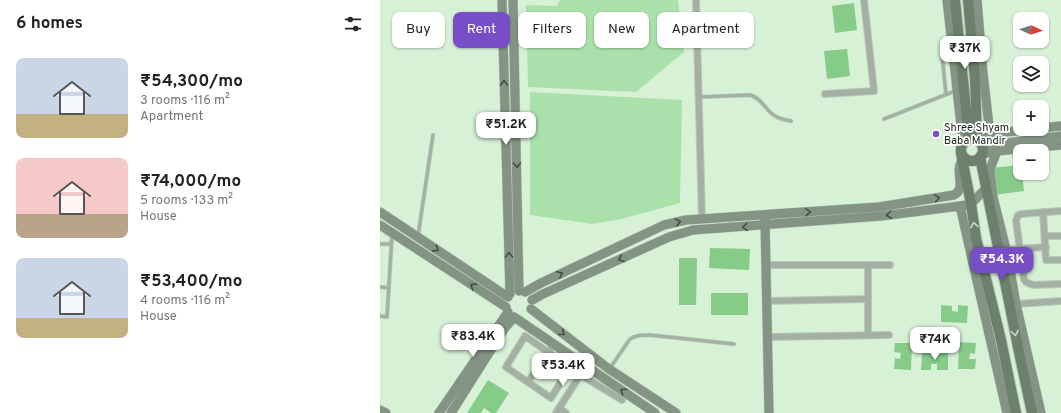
<!DOCTYPE html>
<meta charset="utf-8">
<style>
:root{--surface:#fff;--page:#f6f6f6;--text:#222;--muted:#767676;--accent:#784ec7}
body{margin:0;font-family:Overpass,sans-serif;background:var(--page);color:var(--text);height:100vh;display:flex;flex-direction:column;font-size:15px;white-space:nowrap}
*{box-sizing:border-box;margin:0}
p{font-size:13px;color:var(--muted)}
.icon{flex:none;width:22px;height:22px;fill:none;stroke:currentColor;stroke-width:2;stroke-linecap:round;stroke-linejoin:round}
.map{position:relative;flex:1;overflow:hidden}
.details{display:flex;flex-direction:column;background:var(--surface);width:380px}
.details>*{flex:none}
.banner{position:absolute;left:12px;top:12px;width:380px;height:36px;display:flex;gap:8px}
.needle{width:26px;rotate:94deg}
.buttons{position:absolute;left:633px;top:12px;display:grid;gap:8px}
.buttons a{display:grid;place-items:center;width:36px;height:36px;border-radius:8px;background:var(--surface);box-shadow:0 1px 3px #0004;font-size:20px}
.price{position:absolute;translate:-50% -34px;padding:0 9px;border-radius:8px;background:#fff;color:#222;font-size:13px;line-height:26px;filter:drop-shadow(0 1px 2px #0008)}
.price::after{content:'';position:absolute;left:50%;top:24px;width:12px;height:9px;margin-left:-6px;background:inherit;clip-path:polygon(0 0,100% 0,50% 100%)}
.price.on{background:var(--accent);color:#fff}
ul{padding:0;list-style:none}
li{display:flex;align-items:center;gap:12px;height:100px;padding:0 16px}
li span{display:grid;place-items:center;flex:none;width:112px;height:80px;border-radius:8px;color:#555}
li>.icon{margin-inline-start:auto}
span .icon{width:48px;height:48px;fill:#fffc;stroke-width:1}
li b{font-size:17px}
h2{display:flex;justify-content:space-between;align-items:center;height:48px;padding:0 16px;font-size:17px}
.chip{padding:0 14px;border-radius:8px;background:var(--surface);box-shadow:0 1px 3px #0004;font-size:14px;line-height:36px}
.chip.on{background:var(--accent);color:#fff}
main{display:flex;flex:1;min-height:0}
.map>svg:first-child{display:block}
.green{fill:#aae1ab}
.building{fill:#87cb89}
.lines{fill:none;stroke-linecap:round;stroke-linejoin:round}
.lane-casing{stroke:#b5ccb5;stroke-width:4.5}
.street-casing{stroke:#b5ccb5;stroke-width:8}
.secondary-casing{stroke:#b5ccb5;stroke-width:10}
.primary-casing{stroke:#b5ccb5;stroke-width:12}
.lane{stroke:#a5b0a5;stroke-width:3}
.street{stroke:#a5b0a5;stroke-width:6}
.secondary{stroke:#849484;stroke-width:9}
.primary{stroke:#6c806d;stroke-width:10}
.oneway{stroke:#445044}
.oneway2{stroke:#ccd3cc}
.poi-dot{fill:#784ec7;stroke:#fff;stroke-width:1.5}
.labels{text-anchor:middle;dominant-baseline:central;stroke-width:3.5;stroke-linejoin:round;paint-order:stroke}
.poi-label{font-size:11px;fill:#192319;stroke:#fff;text-anchor:start}
</style>
<main>
<section class="details">
<h2>6 homes<svg class="icon" aria-label="filters" viewBox="0 0 24 24"><path d="M4 7h16M4 17h16"/><circle cx="9" cy="7" r="2"/><circle cx="15" cy="17" r="2"/></svg></h2>
<ul>
<li><span style="background:linear-gradient(#c9d6e8 70%,#c2b280 0)"><svg class="icon" aria-label="home" viewBox="0 0 24 24"><path d="M3 11l9-7 9 7M6 9v11h12V9"/></svg></span><div><b>₹54,300/mo</b><p>3 rooms · 116 m²</p><p>Apartment</p></div></li>
<li><span style="background:linear-gradient(#f6c9c9 70%,#b9a48a 0)"><svg class="icon" aria-label="home" viewBox="0 0 24 24"><path d="M3 11l9-7 9 7M6 9v11h12V9"/></svg></span><div><b>₹74,000/mo</b><p>5 rooms · 133 m²</p><p>House</p></div></li>
<li><span style="background:linear-gradient(#c9d6e8 75%,#c2b280 0)"><svg class="icon" aria-label="home" viewBox="0 0 24 24"><path d="M3 11l9-7 9 7M6 9v11h12V9"/></svg></span><div><b>₹53,400/mo</b><p>4 rooms · 116 m²</p><p>House</p></div></li>
</ul>
</section>
<div class="map">
<svg width="681" height="413" viewBox="0 0 681 413">
<rect width="100%" height="100%" fill="#d7f1d7"/>
<g class="green">
<polygon points="180,0 298,0 304,52 256,92 148,87 146,5 177,6"/>
<polygon points="150,92 302,100 300,203 241,219 212,224 150,215"/>
</g>
<g class="building">
<polygon points="474,3 477,30 455,33 452,6"/>
<polygon points="467,49 470,76 447,79 444,51"/>
<polygon points="640,165 640,173 642,173 644,191 614,195 611,168"/>
<polygon points="330,248 370,249 369,270 329,268"/>
<polygon points="299,258 317,258 316,305 299,305"/>
<rect x="331" y="293" width="37" height="22"/>
<polygon points="561,305 572,306 572,311 578,312 578,305 588,306 587,323 561,322"/>
<polygon points="579,342 596,343 595,354 590,353 589,359 596,359 595,369 578,369"/>
<polygon points="515,343 532,343 531,370 514,369 515,358 520,359 521,353 514,352"/>
<polygon points="542,353 568,353 568,370 557,370 557,364 551,364 551,370 541,370"/>
<polygon points="108,380 129,393 116,413 111,413 104,408 101,413 87,413"/>
</g>
<g class="lines">
<defs>
<g id="lane">
<polyline points="562,55 566,94"/>
<path d="M 319,97 L 370,95 C 382,98 385,110 395,116 C 400,119 406,120 411,121"/>
<polyline points="504,119 575,91"/>
<polyline points="38,236 53,135"/>
<polyline points="0,244 11,244"/>
<polyline points="0,287 9,288"/>
<polyline points="0,316 7,317 12,235"/>
<path d="M 230,368 L 250,339 C 256,335 262,335 270,335 L 354,344"/>
</g>
<g id="street">
<polyline points="316,0 322,219"/>
<polyline points="445,94 494,91 484,0"/>
<polyline points="681,211 641,214 638,215 636,221 644,279 646,282 653,285 681,284"/>
<polyline points="663,212 666,260 681,260"/>
<polyline points="665,236 681,236"/>
<polyline points="627,250 666,247"/>
<polyline points="386,265 510,265"/>
<polyline points="387,301 487,299"/>
<polyline points="636,304 681,301"/>
<polyline points="488,335 488,265"/>
<polyline points="388,337 509,335"/>
<polyline points="201,375 242,400"/>
<polyline points="148,382 168,352 145,336 126,367 171,398 190,367 168,352 174,344"/>
<polyline points="179,408 186,413"/>
<polyline points="176,413 206,366"/>
</g>
<g id="secondary">
<polyline points="122,0 130,294"/>
<polyline points="133,0 139,291"/>
<polyline points="567,0 583,143"/>
<polyline points="597,0 603,73 610,135"/>
<polyline points="662,128 681,126"/>
<polyline points="600,142 610,135 616,133 654,129"/>
<polyline points="603,146 681,136"/>
<polyline points="617,151 610,169 613,197 627,253 636,304 661,413"/>
<polyline points="602,154 617,151 681,145"/>
<polyline points="580,206 627,413"/>
<polyline points="0,212 128,297"/>
<polyline points="385,220 389,413"/>
<polyline points="0,225 126,307"/>
<path d="M 145,292 L 161,283 L 284,225 L 306,220 L 499,207 L 574,195 C 587,188 574,171 582,161"/>
<polyline points="152,300 163,294 289,237 313,230 501,216 580,206 591,204 606,188"/>
<polyline points="151,309 229,369 296,413"/>
<polyline points="0,410 6,413"/>
<polyline points="59,413 128,312"/>
<polyline points="71,413 124,329 134,317 275,413"/>
</g>
<g id="primary">
<polyline points="575,0 589,139"/>
<polyline points="588,0 595,79 597,140"/>
<circle cx="592" cy="150" r="11"/>
<polyline points="581,153 591,204 596,238 621,340 636,413"/>
<polyline points="600,157 640,357 652,413"/>
</g>
</defs>
<use href="#lane" class="lane-casing"/>
<use href="#street" class="street-casing"/>
<use href="#secondary" class="secondary-casing"/>
<use href="#primary" class="primary-casing"/>
<use href="#lane" class="lane"/>
<use href="#street" class="street"/>
<use href="#secondary" class="secondary"/>
<use href="#primary" class="primary"/>
</g>
<defs><path id="oneway-chevron" d="M-2-3.5L2.5 0L-2 3.5" fill="none" stroke-width="1.6" stroke-linecap="round" stroke-linejoin="round"/></defs>
<g class="oneway">
<use href="#oneway-chevron" transform="translate(124 83) rotate(-91)"/>
<use href="#oneway-chevron" transform="translate(137 165) rotate(89)"/>
<use href="#oneway-chevron" transform="translate(557 198) rotate(-9)"/>
<use href="#oneway-chevron" transform="translate(428 212) rotate(-4)"/>
<use href="#oneway-chevron" transform="translate(509 215) rotate(172)"/>
<use href="#oneway-chevron" transform="translate(298 222) rotate(-14)"/>
<use href="#oneway-chevron" transform="translate(365 227) rotate(176)"/>
<use href="#oneway-chevron" transform="translate(56 249) rotate(33)"/>
<use href="#oneway-chevron" transform="translate(129 255) rotate(-91)"/>
<use href="#oneway-chevron" transform="translate(241 259) rotate(156)"/>
<use href="#oneway-chevron" transform="translate(180 274) rotate(-25)"/>
<use href="#oneway-chevron" transform="translate(93 286) rotate(-147)"/>
<use href="#oneway-chevron" transform="translate(182 333) rotate(38)"/>
<use href="#oneway-chevron" transform="translate(243 391) rotate(-145)"/>
</g>
<g class="oneway2">
<use href="#oneway-chevron" transform="translate(594 225) rotate(-99)"/>
<use href="#oneway-chevron" transform="translate(635 333) rotate(79)"/>
</g>
<circle class="poi-dot" cx="556" cy="134" r="4"/>
<g class="labels">
<g class="poi-label">
<text x="564" y="128">Shree Shyam<tspan x="564" dy="13">Baba Mandir</tspan></text>
</g>
</g>
</svg>
<div class="buttons">
<a><svg class="needle" viewBox="-14 -14 28 28"><path d="M0-13l5 13h-10z" fill="#e53935"/><path d="M0 13l5-13h-10z" fill="#767676"/></svg></a>
<a><svg class="icon" aria-label="layers" viewBox="0 0 24 24"><path d="M12 4l9 5-9 5-9-5zM3 14l9 5 9-5"/></svg></a>
<a>+</a>
<a>−</a>
</div>
<b class="price" style="left:585px;top:70px">₹37K</b>
<b class="price" style="left:126px;top:146px">₹51.2K</b>
<b class="price on" style="left:622px;top:281px">₹54.3K</b>
<b class="price" style="left:93px;top:358px">₹83.4K</b>
<b class="price" style="left:555px;top:361px">₹74K</b>
<b class="price" style="left:183px;top:387px">₹53.4K</b>
<div class="banner">
<a class="chip">Buy</a>
<a class="chip on">Rent</a>
<a class="chip">Filters</a>
<a class="chip">New</a>
<a class="chip">Apartment</a>
</div>
</div>
</main>
